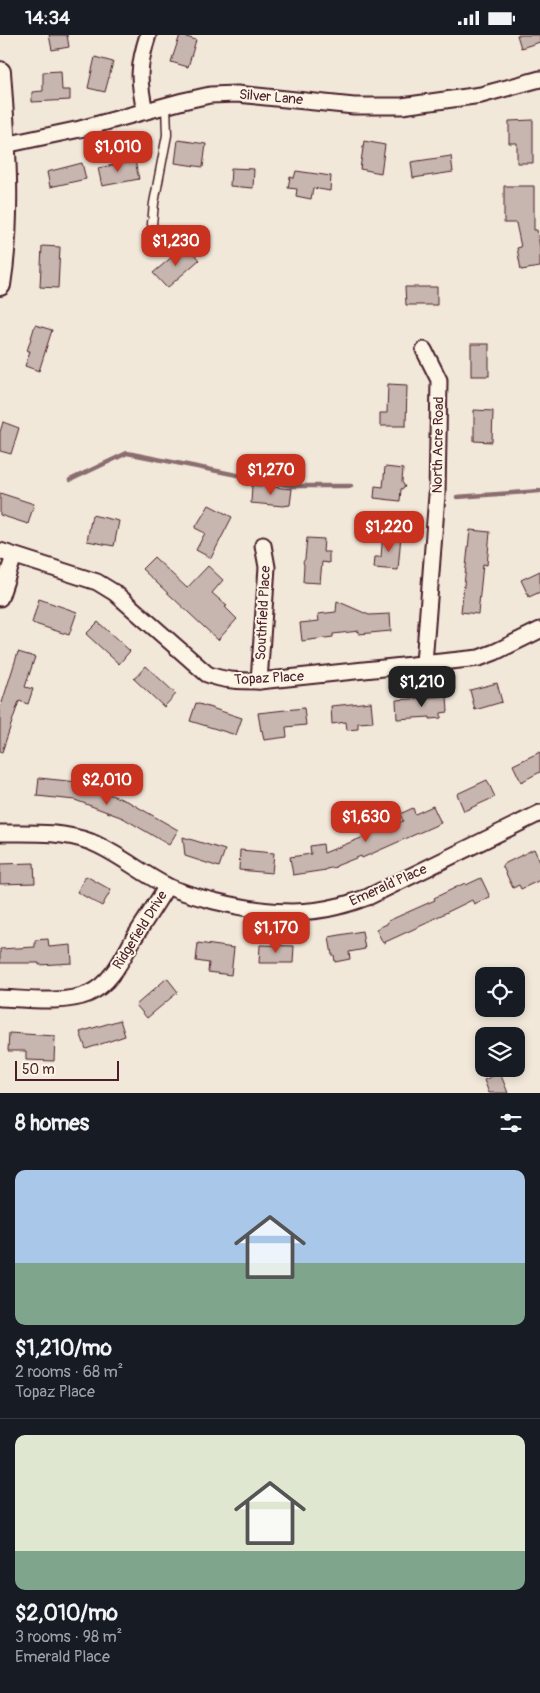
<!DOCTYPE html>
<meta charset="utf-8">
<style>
:root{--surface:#171b24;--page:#242831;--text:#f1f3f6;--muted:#9ea1a6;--line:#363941;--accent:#c8321e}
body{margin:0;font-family:Pangolin,sans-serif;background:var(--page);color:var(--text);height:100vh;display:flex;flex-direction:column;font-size:19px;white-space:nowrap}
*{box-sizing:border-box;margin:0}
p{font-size:16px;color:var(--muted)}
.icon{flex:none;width:28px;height:28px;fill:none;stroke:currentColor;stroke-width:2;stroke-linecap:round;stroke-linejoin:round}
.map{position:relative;height:1058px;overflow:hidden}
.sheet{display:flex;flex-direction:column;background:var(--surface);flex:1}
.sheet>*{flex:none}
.controls{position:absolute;left:475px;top:932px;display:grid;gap:10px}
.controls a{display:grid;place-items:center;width:50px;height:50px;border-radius:10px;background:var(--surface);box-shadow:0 2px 8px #0003;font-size:25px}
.scale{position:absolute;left:15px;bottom:12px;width:104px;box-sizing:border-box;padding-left:5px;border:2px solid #4a1f2b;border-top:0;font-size:14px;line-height:18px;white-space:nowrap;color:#4a1f2b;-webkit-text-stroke:4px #fcf5e5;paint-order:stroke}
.price{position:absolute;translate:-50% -42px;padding:0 11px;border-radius:10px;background:var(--accent);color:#fff;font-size:16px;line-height:32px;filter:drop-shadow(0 1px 2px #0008)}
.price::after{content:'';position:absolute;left:50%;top:30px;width:15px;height:11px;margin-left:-8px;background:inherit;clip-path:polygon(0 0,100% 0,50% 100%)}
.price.active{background:#222;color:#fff}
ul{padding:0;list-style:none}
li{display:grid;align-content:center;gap:10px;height:265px;padding:0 15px}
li+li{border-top:1px solid var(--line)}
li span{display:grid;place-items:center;height:155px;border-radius:10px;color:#555}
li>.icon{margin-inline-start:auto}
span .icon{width:90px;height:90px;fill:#fffc;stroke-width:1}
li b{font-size:21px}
h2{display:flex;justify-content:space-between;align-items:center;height:60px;padding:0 15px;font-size:21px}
.status{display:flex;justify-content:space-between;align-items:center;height:35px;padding:0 25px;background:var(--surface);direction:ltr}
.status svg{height:14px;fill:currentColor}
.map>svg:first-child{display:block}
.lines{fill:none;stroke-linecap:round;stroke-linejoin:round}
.stream{stroke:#8b6d6f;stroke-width:4.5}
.building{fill:#c7b6af;stroke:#4a1f2b}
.service-casing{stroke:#4a1f2b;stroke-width:11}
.minor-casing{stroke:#4a1f2b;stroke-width:19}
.secondary-casing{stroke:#4a1f2b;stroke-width:24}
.service{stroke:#fcf5e5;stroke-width:8}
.minor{stroke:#fcf5e5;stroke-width:15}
.secondary{stroke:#fcf5e5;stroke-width:20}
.labels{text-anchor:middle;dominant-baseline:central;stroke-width:4;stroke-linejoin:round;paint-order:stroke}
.street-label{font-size:14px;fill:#4a1f2b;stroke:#fcf5e5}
</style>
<div class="status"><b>14:34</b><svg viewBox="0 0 49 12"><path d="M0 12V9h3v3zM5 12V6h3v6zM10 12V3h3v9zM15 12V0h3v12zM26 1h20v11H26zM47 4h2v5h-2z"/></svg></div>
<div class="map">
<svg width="540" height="1058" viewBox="0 0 540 1058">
<rect width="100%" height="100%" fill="#f1e8da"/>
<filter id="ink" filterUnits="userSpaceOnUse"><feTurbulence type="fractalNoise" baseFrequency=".02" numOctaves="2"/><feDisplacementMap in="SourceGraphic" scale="10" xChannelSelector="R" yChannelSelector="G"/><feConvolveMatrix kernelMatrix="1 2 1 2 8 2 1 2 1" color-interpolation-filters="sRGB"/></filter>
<g filter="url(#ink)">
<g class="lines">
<g class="stream">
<polyline points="70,445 127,418 292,451 351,451"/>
<polyline points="457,462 540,456"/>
</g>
</g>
<g class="building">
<polygon points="49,0 67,0 69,12 52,15"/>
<polygon points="180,0 196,5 188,32 171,27"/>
<polygon points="517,0 540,0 540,7 521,13"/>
<polygon points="95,22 113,27 105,57 88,53"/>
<polygon points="61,36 62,55 70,55 70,65 32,67 32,57 43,56 43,37"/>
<polygon points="533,85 533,128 517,128 517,108 509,108 509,86"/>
<polygon points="178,105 206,109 203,132 175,128"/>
<polygon points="364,106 385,110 381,138 360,134"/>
<polygon points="451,121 453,137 413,143 411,127"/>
<polygon points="135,126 139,144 102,151 98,133"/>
<polygon points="82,128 86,144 50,152 47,137"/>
<polygon points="231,133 254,134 253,153 230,151"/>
<polygon points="296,136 331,141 330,156 313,153 311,164 296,161 297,154 288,153 290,142 294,143"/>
<polygon points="504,151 534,151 534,195 537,195 540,213 540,232 521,235 517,213 521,212 516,188 504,188"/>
<polygon points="186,210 199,225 167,253 153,238"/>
<polygon points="42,211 60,212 58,253 40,252"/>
<polygon points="405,252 437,252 437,270 406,270"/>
<polygon points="35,290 52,295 39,336 25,331 30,316 27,316"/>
<rect x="471" y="309" width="18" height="32"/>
<polygon points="388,349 407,350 406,391 380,391 380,378 387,378"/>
<polygon points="474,375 493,376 492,407 474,406"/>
<polygon points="3,387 19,393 11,419 0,416 0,397"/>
<polygon points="385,432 403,434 402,447 405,452 401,454 400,466 374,463 375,451 383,452"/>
<polygon points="252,450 292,454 290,470 283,471 251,468"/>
<polygon points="0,458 34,469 28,489 0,480"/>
<polygon points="209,470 232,482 211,523 196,515 205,498 195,493"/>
<polygon points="92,480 119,486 114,511 87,506"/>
<polygon points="470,495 490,497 487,530 483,529 478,579 461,577"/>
<polygon points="383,498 401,500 398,535 374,533 375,522 381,522"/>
<polygon points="307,503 324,504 323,517 329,517 329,528 322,527 320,548 303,547 304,530 303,527 305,524"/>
<polygon points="154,522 187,553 208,531 223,545 212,558 227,571 225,572 237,584 218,605 142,534"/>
<polygon points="540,536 540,557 529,562 521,545"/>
<polygon points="39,564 77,577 69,600 32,588"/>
<polygon points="337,566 369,580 390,579 391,596 359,599 359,596 333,599 333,602 302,606 300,588 319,586 318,579 336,577"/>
<polygon points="98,587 130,616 119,629 86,599"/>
<polygon points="18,617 35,622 25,652 33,654 28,669 19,666 2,717 0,716 0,674"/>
<polygon points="146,631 176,659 164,672 134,644"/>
<polygon points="497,648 502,667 475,675 470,655"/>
<polygon points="447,661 448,677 441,678 441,683 430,684 430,682 397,684 396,665"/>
<polygon points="371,667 373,687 358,688 358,694 347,695 346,687 332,689 331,671"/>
<polygon points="196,668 242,683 236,700 190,686"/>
<polygon points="304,673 306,690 286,692 287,702 264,705 262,695 261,696 258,678"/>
<polygon points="540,717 540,737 521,747 513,730"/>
<polygon points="39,743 78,747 129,767 178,795 169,810 123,783 75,765 37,761"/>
<polygon points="487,745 495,762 464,776 457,759"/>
<polygon points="433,771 441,788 362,823 361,821 336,831 336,832 326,834 326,835 293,840 290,822 311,819 310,811 323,809 324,818 403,786 400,779 413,773 415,779"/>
<polygon points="183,802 225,815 219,832 185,821"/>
<polygon points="534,814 540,827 540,845 521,854 519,850 513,853 502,830"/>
<polygon points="240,815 274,818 272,838 239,835"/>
<polygon points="34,828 35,848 0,849 0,829"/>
<polygon points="86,841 111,855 102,871 77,857"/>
<polygon points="481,843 490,862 474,869 472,865 427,887 427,888 383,908 376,894 387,889 388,886 435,865 434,863 465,848 466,850"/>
<polygon points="362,896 365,914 349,917 350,924 335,927 334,920 332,920 329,902"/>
<polygon points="48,904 49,912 71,910 72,928 39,930 39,928 0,928 0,914 35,912 35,905"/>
<polygon points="198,908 234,913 231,940 208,937 209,928 196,926"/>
<polygon points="260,910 294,911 293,928 259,928"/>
<polygon points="167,943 178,957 147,983 136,970"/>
<polygon points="120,985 125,1001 86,1014 80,997"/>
<polygon points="9,998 55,1001 54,1026 26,1025 26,1016 8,1016"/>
<polygon points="500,1038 508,1058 489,1058 484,1045"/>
</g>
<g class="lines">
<defs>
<polyline id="service" points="159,211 152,189 154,168 167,100 166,70"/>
<g id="minor">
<path d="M 145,76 C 138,45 138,31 148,0"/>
<polyline points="0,111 80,94 183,66 210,60 237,59 354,71 402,71 481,60 540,44"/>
<path d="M 0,516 L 97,547 L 115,558 L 207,639 C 224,646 241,646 259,646 L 479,623 L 495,617 L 540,595"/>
<polyline points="0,563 14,521"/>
<polyline points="424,628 437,460 439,345 424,315"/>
<polyline points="259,646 267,532 263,510"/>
<path d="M 0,798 C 30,798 62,796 91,807 C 118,818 141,838 167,851 C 182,858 198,862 214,866 C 255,876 298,882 339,871 C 349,869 358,865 368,862 L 540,778"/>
<path d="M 0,963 C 26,964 64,969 88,959 C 111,949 122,924 134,903 C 145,886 156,869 167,851"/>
</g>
<path id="secondary" d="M 0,37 C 5,108 11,180 0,250"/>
</defs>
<use href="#service" class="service-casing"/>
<use href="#minor" class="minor-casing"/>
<use href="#secondary" class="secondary-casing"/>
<use href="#service" class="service"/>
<use href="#minor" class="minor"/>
<use href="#secondary" class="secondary"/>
</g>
</g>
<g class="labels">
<g class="street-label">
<text transform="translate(271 62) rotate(5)">Silver Lane</text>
<text transform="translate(438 410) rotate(-89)">North Acre Road</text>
<text transform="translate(263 578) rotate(-87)">Southfield Place</text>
<text transform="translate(269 643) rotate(-3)">Topaz Place</text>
<text transform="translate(388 850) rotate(-24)">Emerald Place</text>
<text transform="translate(140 895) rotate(-58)">Ridgefield Drive</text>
</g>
</g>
</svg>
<div class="controls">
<a><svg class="icon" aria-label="locate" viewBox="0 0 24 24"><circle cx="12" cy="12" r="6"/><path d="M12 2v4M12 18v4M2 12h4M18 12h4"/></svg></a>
<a><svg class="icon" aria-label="layers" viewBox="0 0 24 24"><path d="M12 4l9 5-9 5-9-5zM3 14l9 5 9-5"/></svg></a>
</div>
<div class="scale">50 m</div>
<b class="price" style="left:118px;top:138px">$1,010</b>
<b class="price" style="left:176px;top:232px">$1,230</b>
<b class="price" style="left:271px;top:461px">$1,270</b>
<b class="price" style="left:389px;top:518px">$1,220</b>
<b class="price active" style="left:422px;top:673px">$1,210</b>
<b class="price" style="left:107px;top:771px">$2,010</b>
<b class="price" style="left:366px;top:808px">$1,630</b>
<b class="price" style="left:276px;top:919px">$1,170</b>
</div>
<section class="sheet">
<h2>8 homes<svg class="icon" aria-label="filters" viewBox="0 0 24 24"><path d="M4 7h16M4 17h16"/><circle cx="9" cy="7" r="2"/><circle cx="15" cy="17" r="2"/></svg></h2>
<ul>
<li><span style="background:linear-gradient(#a9c7e8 60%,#7fa58c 0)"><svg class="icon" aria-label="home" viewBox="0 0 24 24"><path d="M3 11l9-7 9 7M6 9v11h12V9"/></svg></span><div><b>$1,210/mo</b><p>2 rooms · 68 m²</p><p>Topaz Place</p></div></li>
<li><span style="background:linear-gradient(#dfe7d0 75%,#7fa58c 0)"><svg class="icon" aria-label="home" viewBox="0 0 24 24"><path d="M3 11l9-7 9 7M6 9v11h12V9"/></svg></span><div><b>$2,010/mo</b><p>3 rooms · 98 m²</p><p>Emerald Place</p></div></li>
</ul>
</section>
